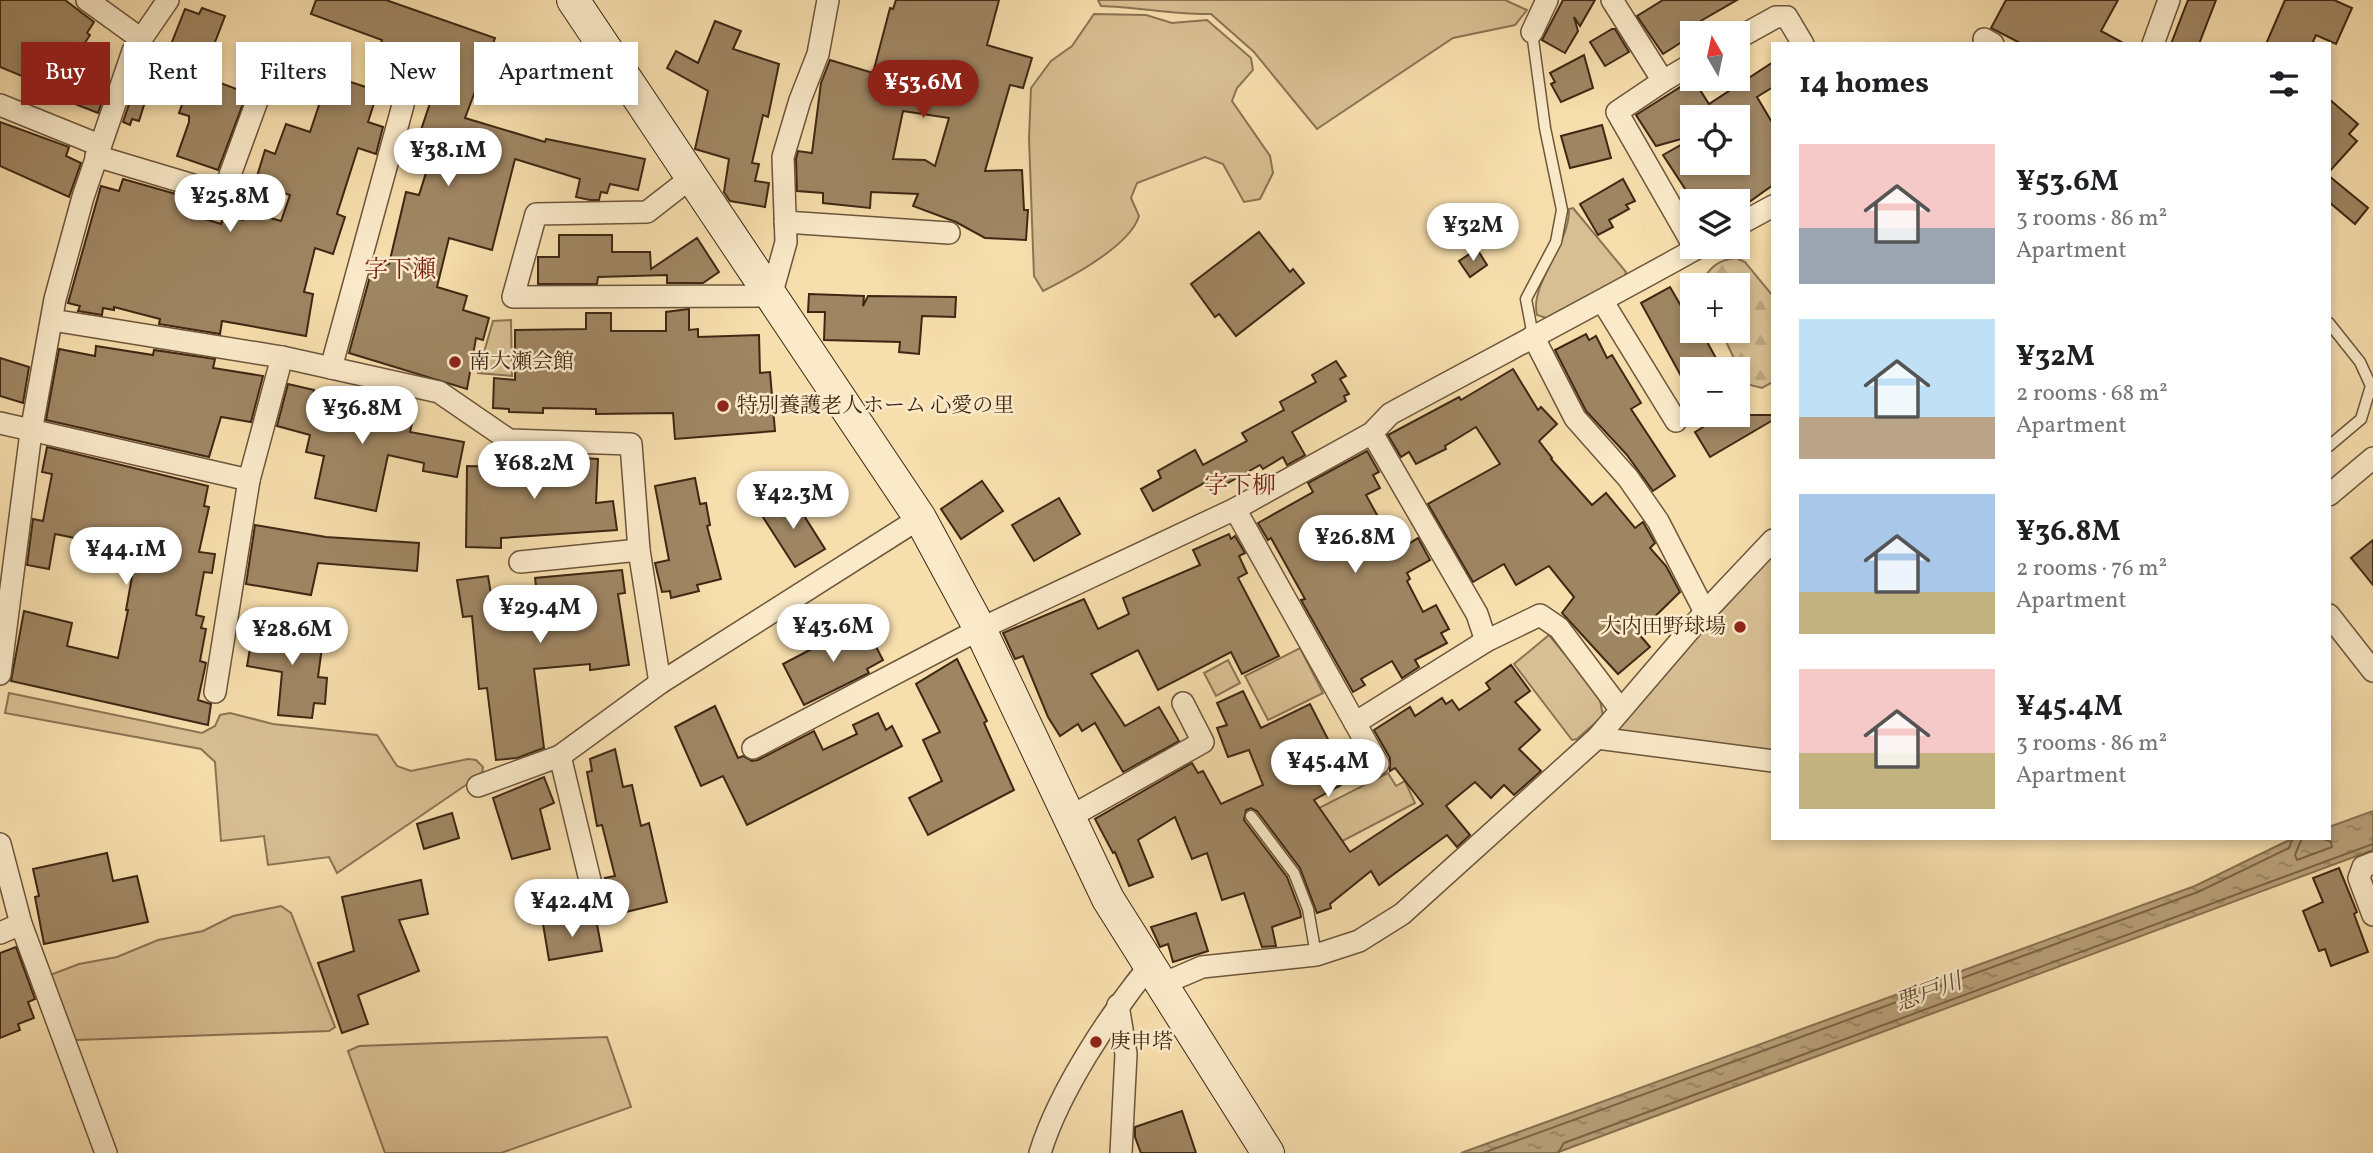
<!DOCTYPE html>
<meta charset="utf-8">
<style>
:root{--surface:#fff;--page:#f2f2f2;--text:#202124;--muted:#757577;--accent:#8f2418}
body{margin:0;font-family:Vollkorn,"Noto Serif JP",serif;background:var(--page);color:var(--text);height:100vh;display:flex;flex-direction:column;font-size:26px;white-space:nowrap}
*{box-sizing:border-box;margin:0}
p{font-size:23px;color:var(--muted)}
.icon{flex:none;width:38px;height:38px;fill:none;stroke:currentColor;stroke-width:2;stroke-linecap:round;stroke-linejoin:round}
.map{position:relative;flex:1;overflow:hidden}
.drawer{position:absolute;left:1771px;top:42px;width:560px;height:798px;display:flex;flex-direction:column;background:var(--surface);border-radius:0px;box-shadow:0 4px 10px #0003}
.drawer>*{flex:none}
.top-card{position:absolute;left:21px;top:42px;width:665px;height:63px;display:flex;gap:14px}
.needle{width:46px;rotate:351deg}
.fabs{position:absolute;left:1680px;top:21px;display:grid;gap:14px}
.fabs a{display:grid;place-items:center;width:70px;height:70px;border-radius:0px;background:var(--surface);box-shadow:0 4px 10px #0003;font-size:35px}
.price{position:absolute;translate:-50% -60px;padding:0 16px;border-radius:24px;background:#fff;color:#222;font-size:23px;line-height:46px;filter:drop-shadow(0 2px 4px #0008)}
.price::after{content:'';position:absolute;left:50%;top:42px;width:21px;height:16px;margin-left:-10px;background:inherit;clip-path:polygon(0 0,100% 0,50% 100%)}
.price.active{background:var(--accent);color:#fff}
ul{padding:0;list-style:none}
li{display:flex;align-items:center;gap:21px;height:175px;padding:0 28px}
li span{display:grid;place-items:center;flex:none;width:196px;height:140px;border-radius:0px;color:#555}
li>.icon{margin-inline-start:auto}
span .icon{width:84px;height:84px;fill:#fffc;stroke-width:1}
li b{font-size:30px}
h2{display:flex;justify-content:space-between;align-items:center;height:84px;padding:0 28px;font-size:30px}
.tag{padding:0 24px;border-radius:0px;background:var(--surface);box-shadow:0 4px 10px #0003;font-size:24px;line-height:63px}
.tag.active{background:var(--accent);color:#fff}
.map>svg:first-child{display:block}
.green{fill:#d8bf93;stroke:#8c7353;stroke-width:2}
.forest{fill:url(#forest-firs);stroke:#8c7353;stroke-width:2}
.water{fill:url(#water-ripples);stroke:#887050;stroke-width:2}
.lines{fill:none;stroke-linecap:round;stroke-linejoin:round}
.shore{stroke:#7c6446;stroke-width:2}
.building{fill:#9f8663;stroke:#3f2713;stroke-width:2;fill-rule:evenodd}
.lane-casing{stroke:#6d553a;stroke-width:13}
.street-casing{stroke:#6d553a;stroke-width:24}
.secondary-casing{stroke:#3f2713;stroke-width:34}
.lane{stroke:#faeaca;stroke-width:10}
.street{stroke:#faeaca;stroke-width:21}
.secondary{stroke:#faeaca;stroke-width:32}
.poi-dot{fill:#8f2418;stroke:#faeaca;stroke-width:2.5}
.labels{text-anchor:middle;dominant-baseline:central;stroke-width:5;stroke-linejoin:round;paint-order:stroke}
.poi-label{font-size:21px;fill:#3f2713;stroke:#faeaca;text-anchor:start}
.water-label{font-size:23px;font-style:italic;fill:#634b32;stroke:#faeaca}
.quarter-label{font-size:24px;fill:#7a1f14;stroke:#faeaca}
</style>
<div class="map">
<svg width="2373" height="1153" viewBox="0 0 2373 1153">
<defs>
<pattern id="forest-firs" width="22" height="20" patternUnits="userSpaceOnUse" patternTransform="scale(1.75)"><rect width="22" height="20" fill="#d8bf93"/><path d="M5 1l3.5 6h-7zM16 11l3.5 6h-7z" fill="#baa47e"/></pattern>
<pattern id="water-ripples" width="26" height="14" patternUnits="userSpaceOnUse" patternTransform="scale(1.75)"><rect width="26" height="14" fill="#b8a079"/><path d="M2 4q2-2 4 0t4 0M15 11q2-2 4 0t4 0" fill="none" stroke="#978262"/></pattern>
</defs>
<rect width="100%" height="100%" fill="#f7dead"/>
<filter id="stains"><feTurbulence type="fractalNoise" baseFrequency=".00286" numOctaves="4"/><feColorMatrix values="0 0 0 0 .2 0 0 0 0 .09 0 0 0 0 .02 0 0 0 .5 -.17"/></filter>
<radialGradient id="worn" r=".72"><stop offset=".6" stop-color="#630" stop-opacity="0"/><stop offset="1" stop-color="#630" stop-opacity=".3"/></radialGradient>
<g class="green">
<path d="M 1098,0 L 1505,0 L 1527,10 L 1515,25 L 1453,38 L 1317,129 L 1254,52 L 1211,14 C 1174,15 1139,7 1101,6 Z"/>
<path d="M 1094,14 L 1146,15 L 1172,23 L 1207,20 L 1251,58 L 1253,70 L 1237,88 L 1232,101 L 1270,156 L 1273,173 L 1260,199 L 1244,202 L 1223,164 L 1205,157 L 1137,183 L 1131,198 L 1139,216 C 1130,246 1071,277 1043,291 L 1034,276 L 1029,138 L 1031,88 L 1051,61 L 1072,46 Z"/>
<path d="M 1573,208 L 1626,272 L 1624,279 L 1552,320 L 1537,315 C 1529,285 1570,244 1569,209 Z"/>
<polygon points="511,320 512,376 478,373 493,321"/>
<polygon points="1773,555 1773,750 1612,734 1640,699"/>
<polygon points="1549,635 1599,695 1603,716 1577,739 1572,740 1514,664"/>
<polygon points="1300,648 1323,693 1268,720 1245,676"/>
<polygon points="1228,660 1240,683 1216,696 1204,673"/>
<polygon points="9,693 202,733 215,726 220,715 230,713 273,724 377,735 397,766 411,771 468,759 476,760 483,767 482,774 337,873 329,857 268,865 264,836 221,841 215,762 201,749 5,713"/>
<polygon points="1388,773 1396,786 1405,781 1415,803 1333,846 1309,813"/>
<polygon points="281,906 291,913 335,1027 329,1031 77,1040 72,1036 50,975 79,964 117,957 158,940 203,931 233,916"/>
<polygon points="607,1037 631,1107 501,1153 385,1153 348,1051 359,1046"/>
</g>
<path class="forest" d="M 1736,258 L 1745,262 L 1773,296 L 1773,382 L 1762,388 L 1746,384 L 1721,331 L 1738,331 L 1738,285 L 1700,285 C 1709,268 1717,260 1736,258 Z"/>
<polygon class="water" points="2373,811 2373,850 1556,1153 1461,1153 2195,886 2285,842 2295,838 2329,838 2329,827"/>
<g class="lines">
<g class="shore">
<polyline points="2302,838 2295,855 2297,860 2332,847 2331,842 2321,838"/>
<polyline points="1483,1153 2198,892 2289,848 2293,838"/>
<polyline points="1558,1153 1564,1143 2373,844"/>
</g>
</g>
<g class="building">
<polygon points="0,0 65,0 94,22 87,33 90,35 66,71 107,86 98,113 44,92 45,89 31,83 32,80 0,67"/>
<polygon points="316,0 386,0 495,38 465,118 545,142 546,139 645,159 638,190 610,184 607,193 601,192 599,200 590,200 576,197 580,179 515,159 492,250 449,238 437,287 467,296 463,310 489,318 483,340 476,338 467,389 349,353 372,269 383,273 386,263 389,264 406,192 419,195 436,141 432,139 434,134 421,130 432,97 370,76 382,40 311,14"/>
<path d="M 896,0 L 999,0 L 987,45 L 1032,58 L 1023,88 L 1010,85 L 985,171 L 1022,170 L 1024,210 L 1028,210 L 1026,240 L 985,238 L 956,222 L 913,206 L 918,194 L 871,192 L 870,208 L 823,203 L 823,193 L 797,191 L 796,159 L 798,151 L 812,153 L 821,83 L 830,60 L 873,73 L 890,8 L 893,9 ZM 903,111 L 949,118 L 935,166 L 925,160 L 893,159 Z"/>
<polygon points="1563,0 1595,0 1580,26 1574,17 1578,31 1565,53 1542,40"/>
<polygon points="1663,0 1737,0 1692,26 1696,33 1663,54 1637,16"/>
<polygon points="2006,0 2118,0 2101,31 2125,44 2022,44 1991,28"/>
<polygon points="2188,0 2216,0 2199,44 2171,44"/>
<polygon points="2285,0 2334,0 2352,8 2336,44 2316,35 2312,44 2266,44"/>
<polygon points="202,8 225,16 202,76 247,93 218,170 177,156 189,122 189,116 179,113 184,99 150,86 139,121 132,119 130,125 123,122 140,72 152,76 164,51 168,52 185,9 199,14"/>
<polygon points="715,21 741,31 733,49 779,64 768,117 763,115 752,163 759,164 755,181 769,183 765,207 730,201 724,192 729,159 695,149 708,91 667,68 676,51 698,63"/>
<polygon points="1612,29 1615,29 1629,52 1605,66 1590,42"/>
<polygon points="1584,55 1593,88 1561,102 1551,84 1555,82 1550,73"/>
<polygon points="1773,62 1773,87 1757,97 1773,124 1773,185 1738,210 1738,201 1693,201 1663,155 1688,141 1692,149 1692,163 1738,163 1738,117 1692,117 1692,136 1656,146 1636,115 1693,79 1709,104"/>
<polygon points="329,75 378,91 368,122 383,127 376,154 358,148 337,214 345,217 333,254 315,248 304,292 313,294 306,336 222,321 220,334 159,324 160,319 114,307 114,310 103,308 102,315 78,311 80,306 68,303 101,186 119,191 123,179 190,198 186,213 221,224 224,214 243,220 246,211 281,221 290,195 255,183 265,150 275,154 286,124 310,132"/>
<polygon points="2329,99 2358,124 2349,134 2357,141 2329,172"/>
<polygon points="0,122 69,147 66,156 81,163 69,197 0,166"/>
<polygon points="1602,125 1611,158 1570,168 1561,136"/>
<polygon points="2329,176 2368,208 2355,224 2329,202"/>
<polygon points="1623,179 1635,201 1626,205 1629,209 1609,220 1613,227 1598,235 1580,204"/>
<polygon points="1259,232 1290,272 1293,269 1304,283 1236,336 1219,314 1215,317 1191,284"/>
<polygon points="559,235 612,235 612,252 650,252 651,269 697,238 719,272 703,283 667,283 667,275 598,277 597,284 538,284 538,257 559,257"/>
<polygon points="1477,249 1487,265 1470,277 1459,261"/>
<polygon points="1670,287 1692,325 1692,331 1701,331 1722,369 1692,369 1692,396 1641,303"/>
<polygon points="809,294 864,296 863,306 868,296 956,297 955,317 922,316 919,354 899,352 900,342 824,340 825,312 808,312"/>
<polygon points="689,309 689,330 698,329 698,337 759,335 760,373 770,372 775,431 675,439 673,413 596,414 596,409 543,408 543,413 509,412 509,409 493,408 494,378 515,380 515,330 586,329 586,313 611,313 611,331 666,331 666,312"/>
<polygon points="1586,334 1589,340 1596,336 1607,358 1612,355 1641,403 1631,409 1675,476 1653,491 1627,455 1586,411 1555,350"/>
<polygon points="96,346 153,355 154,350 215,359 213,368 263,376 251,422 221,417 209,457 46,420 59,349 95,356"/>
<polygon points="0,358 29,367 23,403 0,396"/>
<polygon points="1336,361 1346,376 1340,379 1349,394 1344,396 1346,401 1292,432 1305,455 1287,465 1283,457 1263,469 1260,465 1212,492 1206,482 1153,511 1141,489 1161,478 1158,471 1195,450 1203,465 1247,441 1242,433 1284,410 1280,402 1316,382 1312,375"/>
<polygon points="1513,369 1538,410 1541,407 1557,424 1539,441 1552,458 1551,459 1592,505 1606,493 1635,528 1643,522 1655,543 1650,548 1666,566 1680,592 1638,633 1650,647 1618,674 1562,613 1574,597 1549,566 1516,585 1504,564 1473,582 1428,504 1500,464 1476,427 1445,446 1446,449 1416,464 1409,452 1401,457 1388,435 1459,397 1461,400"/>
<polygon points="288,384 314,390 311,399 371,412 373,404 414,414 410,432 464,442 457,477 423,471 424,463 388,455 376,511 315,498 324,456 306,452 310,435 277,426"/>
<polygon points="1723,415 1773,415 1773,420 1710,457 1695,432"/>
<polygon points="47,447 208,486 204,506 209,507 199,552 215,554 212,573 204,572 196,615 204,617 201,628 206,629 200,661 206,663 198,700 211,704 208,725 11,681 24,611 72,623 67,646 118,658 128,610 126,610 135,560 112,556 114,546 55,534 49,569 27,565 33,519 43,521 52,474 42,472"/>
<polygon points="1367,451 1379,472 1373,475 1380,488 1366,495 1397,551 1418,538 1430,560 1407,573 1410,579 1407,581 1423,612 1436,605 1449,629 1441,633 1447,643 1415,660 1419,667 1402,678 1392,661 1361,679 1365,685 1353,692 1301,600 1305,599 1271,538 1268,540 1258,523 1313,492 1308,483"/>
<polygon points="564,457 598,459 596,503 613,501 617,530 501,538 501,548 466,547 467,466 514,467 515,460 563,464"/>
<polygon points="695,478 700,504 706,503 710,525 707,526 721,579 697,585 699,591 671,598 670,591 662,592 655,563 669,560 655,486"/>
<polygon points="982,481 1003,511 961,539 941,509"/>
<polygon points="791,495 825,549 795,567 761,514"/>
<polygon points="1059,498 1080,534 1034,561 1012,525"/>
<polygon points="255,525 326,537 419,543 417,571 318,563 311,595 246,584"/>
<polygon points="1229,534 1231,539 1235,536 1245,553 1239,556 1247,573 1238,578 1279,656 1242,674 1231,652 1158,690 1138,650 1091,674 1125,726 1159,707 1179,741 1123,772 1095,723 1082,731 1078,724 1060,736 1048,717 1023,656 1015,659 1003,633 1084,599 1098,629 1129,614 1123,598 1200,565 1193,550"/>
<polygon points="2373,540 2373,585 2351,558"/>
<polygon points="622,570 625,593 618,594 629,665 590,670 590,664 534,669 544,748 517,758 496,760 487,688 479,689 472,616 463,617 457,580 488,576 492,600 537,594 535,578"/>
<polygon points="863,622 883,660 867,669 869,673 804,705 783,664"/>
<polygon points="254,626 324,632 318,677 327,678 325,704 314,703 312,718 278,715 282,672 247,666"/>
<polygon points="957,659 987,721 984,723 1014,790 928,835 909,798 942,781 923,740 940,732 916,684"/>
<polygon points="1511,665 1530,691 1515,702 1540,730 1519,749 1541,771 1514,795 1504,785 1491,798 1475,782 1446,806 1470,835 1457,847 1447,835 1379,885 1371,871 1330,904 1331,908 1317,913 1300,868 1257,811 1251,808 1246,810 1244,820 1287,877 1300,911 1301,917 1272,927 1276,946 1262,947 1244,893 1222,900 1207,853 1192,859 1175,817 1138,840 1153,877 1129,886 1115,852 1113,853 1095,819 1192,763 1198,773 1203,771 1221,804 1263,785 1249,750 1228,757 1217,728 1227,725 1217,703 1243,691 1261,728 1310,704 1337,757 1333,760 1338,769 1333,771 1341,785 1314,800 1350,852 1423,804 1395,768 1390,771 1390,758 1374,730 1410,707 1415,716 1442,698 1446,704 1452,700 1459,710 1490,689 1486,683"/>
<polygon points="715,706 738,758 743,756 752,761 758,760 814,731 823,750 857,734 853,725 878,713 886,730 892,726 902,746 747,825 723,776 701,786 675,727"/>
<polygon points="615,749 623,787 632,785 641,826 649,823 667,902 606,917 609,903 605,878 615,876 602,825 597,826 587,772 592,771 590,759"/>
<polygon points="544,777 554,803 540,809 550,849 512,859 493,798"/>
<polygon points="452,813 459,838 424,849 417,824"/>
<polygon points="107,853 113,881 137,876 148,922 44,944 35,897 39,896 33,869"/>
<polygon points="2339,868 2357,912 2354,914 2368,952 2331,966 2325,949 2319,951 2303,911 2323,902 2313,878"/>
<polygon points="421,880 428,914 399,920 419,971 358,995 368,1024 342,1033 318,963 354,951 342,897"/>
<polygon points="554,892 559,918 530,923 525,897"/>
<polygon points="1196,913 1208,951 1173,962 1168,944 1160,947 1151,927"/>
<polygon points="596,919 602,951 549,960 543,924"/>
<polygon points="16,947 35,999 28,1002 34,1018 18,1024 20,1030 0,1038 0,953"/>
<polygon points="1182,1111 1196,1153 1141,1153 1135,1137 1135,1127"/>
</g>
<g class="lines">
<defs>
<g id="lane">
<polyline points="1532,32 1545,128 1562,210 1556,242 1526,299 1533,336"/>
<polyline points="2329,323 2360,362 2371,386 2361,419 2329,446"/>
<polyline points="1251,816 1294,873 1308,909 1316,955"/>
</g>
<g id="street">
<polyline points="87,0 141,39"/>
<polyline points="1612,0 1663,81 1692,64"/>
<polyline points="1532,32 1547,0"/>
<polyline points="1738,38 1776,17 1787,17 1803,44"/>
<polyline points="1984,39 1993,44"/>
<polyline points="2153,44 2169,0"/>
<polyline points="1663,81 1617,112 1692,243"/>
<polyline points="0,105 99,145"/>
<polyline points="96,156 223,194 257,101"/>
<polyline points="692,177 647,212 536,214 513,297 771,296 786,242 783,157 800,100 818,54 828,0"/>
<polyline points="785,222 949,233"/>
<polyline points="1738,225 1773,206"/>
<polyline points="1603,302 1676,421"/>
<polyline points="52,320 282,357 439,392 509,440 631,444 639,550 660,683"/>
<polyline points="1533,336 1575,418 1628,478 1658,521 1705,612"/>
<polyline points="331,368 403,105"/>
<polyline points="0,423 249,480"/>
<polyline points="1372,433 1477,614 1486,641 1540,615 1559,628 1620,709"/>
<polyline points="2329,495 2373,458"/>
<polyline points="1235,509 1355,723"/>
<polyline points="520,562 639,550"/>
<polyline points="2329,615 2373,671"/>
<polyline points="0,674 31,432 55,299 83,197 133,51 168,0"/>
<polyline points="215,692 249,480 282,357"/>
<polyline points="1597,738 1773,761"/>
<path d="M 753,748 L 980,629 L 1235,509 L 1372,433 L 1390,414 C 1493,358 1597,304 1699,247"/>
<polyline points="560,756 596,905"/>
<polyline points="1378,764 1355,723 1486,641"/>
<polyline points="478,786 560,756 660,683 920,518"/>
<polyline points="1068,818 1203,742 1183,703"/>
<polyline points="0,844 21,924 106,1153"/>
<polyline points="2373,863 2363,867 2359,878 2373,915"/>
<polyline points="0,933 21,924"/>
<polyline points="1160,985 1202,967 1316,955 1359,941 1402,914 1597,738 1705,612 1773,540"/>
<polyline points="1118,1005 1126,1054 1121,1153"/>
<path d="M 1040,1153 C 1059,1091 1109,1016 1150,965"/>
</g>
<polyline id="secondary" points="573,0 920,518 980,629 1108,899 1268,1153"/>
</defs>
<use href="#lane" class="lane-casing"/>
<use href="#street" class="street-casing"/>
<use href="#secondary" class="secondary-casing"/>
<use href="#lane" class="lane"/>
<use href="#street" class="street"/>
<use href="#secondary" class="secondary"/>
</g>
<g class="poi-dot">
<circle cx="455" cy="362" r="7"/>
<circle cx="723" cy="406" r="7"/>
<circle cx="1740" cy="627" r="7"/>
<circle cx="1096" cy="1042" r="7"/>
</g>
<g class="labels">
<g class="poi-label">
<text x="469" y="362">南大瀬会館</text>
<text x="737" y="406">特別養護老人ホーム 心愛の里</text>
<text x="1726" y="627" text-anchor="end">大内田野球場</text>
<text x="1110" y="1042">庚申塔</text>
</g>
<g class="water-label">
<text transform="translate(1929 993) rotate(-20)">悪戸川</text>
</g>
<g class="quarter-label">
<text x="400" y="271">字下瀬</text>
<text x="1240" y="487">字下柳</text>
</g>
</g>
<rect width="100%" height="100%" filter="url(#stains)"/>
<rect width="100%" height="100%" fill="url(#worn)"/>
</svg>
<div class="fabs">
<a><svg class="needle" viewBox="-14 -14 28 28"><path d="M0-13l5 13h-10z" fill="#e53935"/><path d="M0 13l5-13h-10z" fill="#757577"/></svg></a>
<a><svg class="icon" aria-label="locate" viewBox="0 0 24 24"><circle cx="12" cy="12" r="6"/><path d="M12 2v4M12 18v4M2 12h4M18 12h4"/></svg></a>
<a><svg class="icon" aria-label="layers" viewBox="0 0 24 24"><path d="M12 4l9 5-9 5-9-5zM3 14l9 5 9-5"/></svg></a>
<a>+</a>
<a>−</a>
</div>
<b class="price active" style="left:923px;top:120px">¥53.6M</b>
<b class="price" style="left:448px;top:188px">¥38.1M</b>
<b class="price" style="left:230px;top:234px">¥25.8M</b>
<b class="price" style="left:1473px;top:263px">¥32M</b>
<b class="price" style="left:362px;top:446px">¥36.8M</b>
<b class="price" style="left:534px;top:501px">¥68.2M</b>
<b class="price" style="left:793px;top:531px">¥42.3M</b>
<b class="price" style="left:1355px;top:575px">¥26.8M</b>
<b class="price" style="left:126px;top:587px">¥44.1M</b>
<b class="price" style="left:540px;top:645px">¥29.4M</b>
<b class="price" style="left:833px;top:664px">¥43.6M</b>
<b class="price" style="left:292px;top:667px">¥28.6M</b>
<b class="price" style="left:1328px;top:799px">¥45.4M</b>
<b class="price" style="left:572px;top:939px">¥42.4M</b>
<div class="top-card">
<a class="tag active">Buy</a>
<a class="tag">Rent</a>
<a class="tag">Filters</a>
<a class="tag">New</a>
<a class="tag">Apartment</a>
</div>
<section class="drawer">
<h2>14 homes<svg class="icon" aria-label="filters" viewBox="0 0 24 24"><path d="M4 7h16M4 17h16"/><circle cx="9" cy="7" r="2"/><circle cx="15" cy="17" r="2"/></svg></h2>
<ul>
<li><span style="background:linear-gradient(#f6c9c9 60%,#9aa5b1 0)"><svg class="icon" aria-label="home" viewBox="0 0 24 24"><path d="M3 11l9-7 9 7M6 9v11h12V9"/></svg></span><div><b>¥53.6M</b><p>3 rooms · 86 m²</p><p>Apartment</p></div></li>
<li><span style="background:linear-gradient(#bfe0f5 70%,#b9a48a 0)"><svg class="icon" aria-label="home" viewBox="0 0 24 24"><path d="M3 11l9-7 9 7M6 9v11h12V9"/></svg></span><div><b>¥32M</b><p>2 rooms · 68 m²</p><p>Apartment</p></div></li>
<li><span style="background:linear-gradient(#a9c7e8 70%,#c2b280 0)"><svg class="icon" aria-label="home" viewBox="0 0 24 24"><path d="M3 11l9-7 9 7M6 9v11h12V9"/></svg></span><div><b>¥36.8M</b><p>2 rooms · 76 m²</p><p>Apartment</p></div></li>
<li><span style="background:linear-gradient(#f6c9c9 60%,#c2b280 0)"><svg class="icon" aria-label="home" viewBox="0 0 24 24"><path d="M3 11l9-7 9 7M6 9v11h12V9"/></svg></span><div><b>¥45.4M</b><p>3 rooms · 86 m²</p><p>Apartment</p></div></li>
</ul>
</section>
</div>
